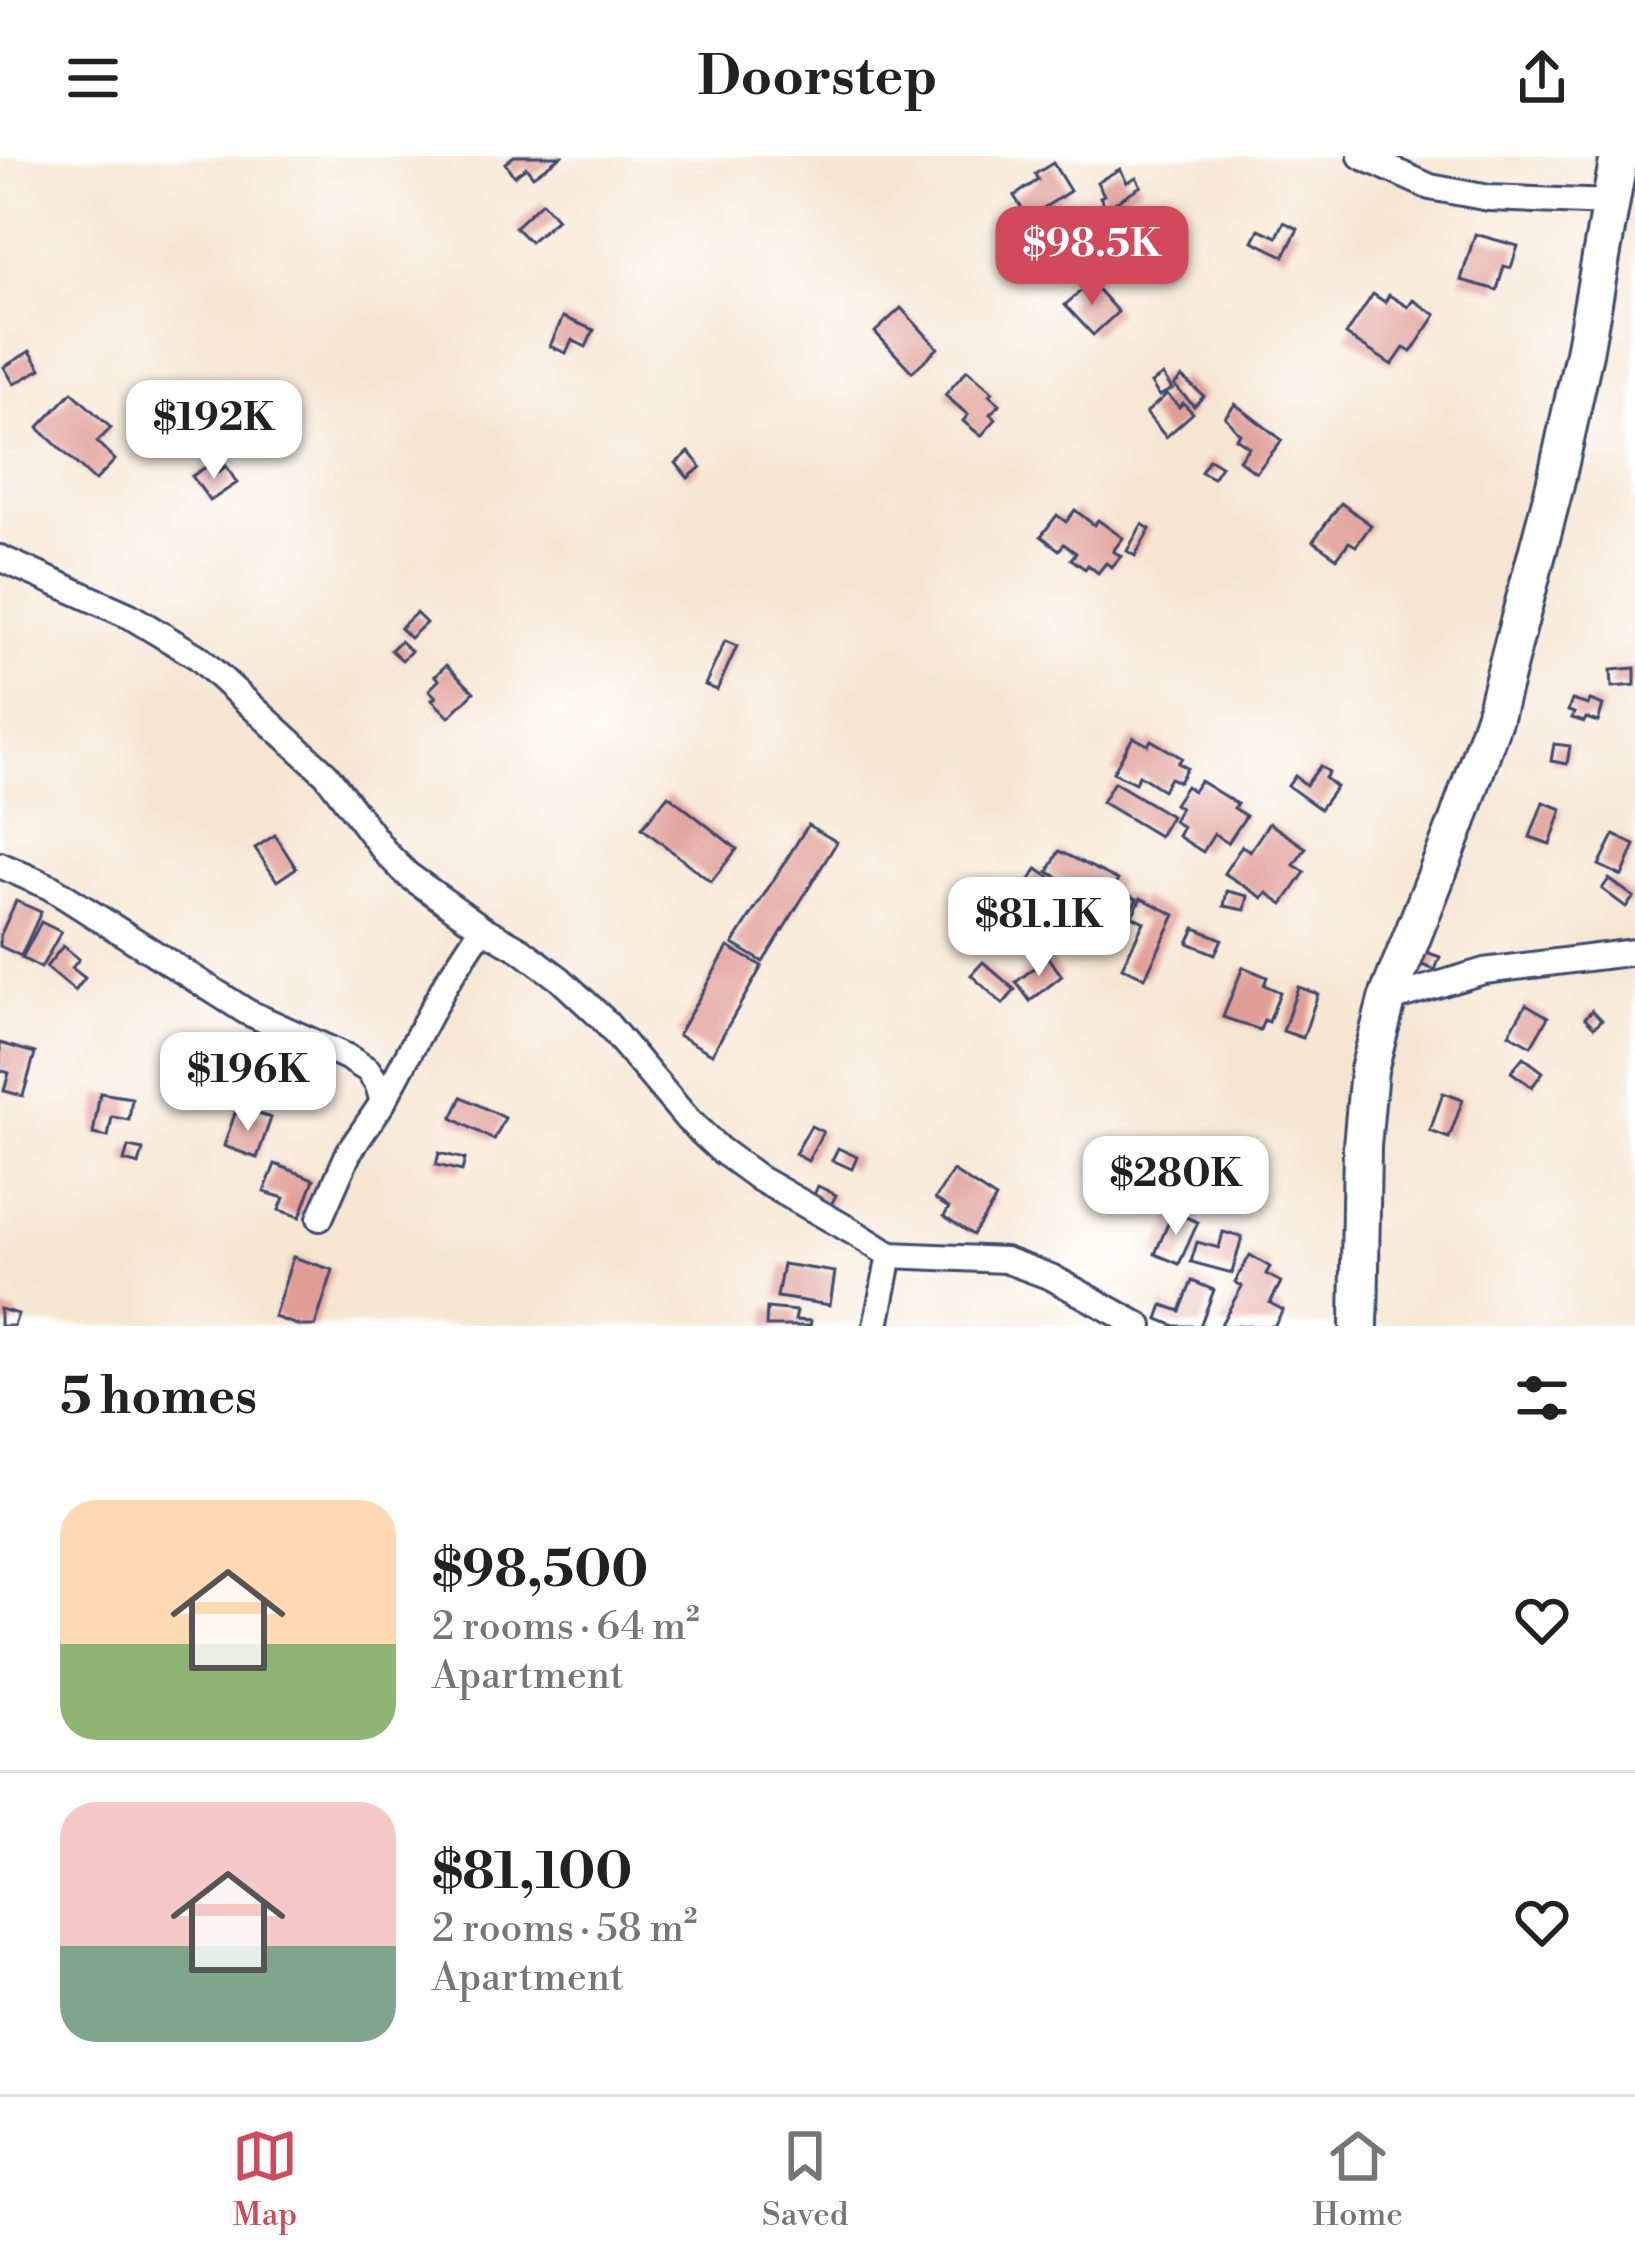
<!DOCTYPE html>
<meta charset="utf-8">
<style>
:root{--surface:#fff;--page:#f6f6f6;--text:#222;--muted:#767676;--line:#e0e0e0;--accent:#d1495b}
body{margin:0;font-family:"Libre Bodoni",serif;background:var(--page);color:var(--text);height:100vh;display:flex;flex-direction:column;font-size:45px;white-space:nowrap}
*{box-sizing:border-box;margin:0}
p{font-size:39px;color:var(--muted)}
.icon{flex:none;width:66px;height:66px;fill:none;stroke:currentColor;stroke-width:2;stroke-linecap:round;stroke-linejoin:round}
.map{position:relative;height:1170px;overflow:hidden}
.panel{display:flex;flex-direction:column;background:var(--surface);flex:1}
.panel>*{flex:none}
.price{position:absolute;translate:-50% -102px;padding:0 27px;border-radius:24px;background:#fff;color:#222;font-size:39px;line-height:78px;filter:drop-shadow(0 3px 6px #0008)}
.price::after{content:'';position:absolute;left:50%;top:72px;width:36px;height:27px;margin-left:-18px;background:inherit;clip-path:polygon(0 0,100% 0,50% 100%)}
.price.selected{background:var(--accent);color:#fff}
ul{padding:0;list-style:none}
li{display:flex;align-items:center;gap:36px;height:300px;padding:0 60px}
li+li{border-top:3px solid var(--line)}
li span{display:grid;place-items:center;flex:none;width:336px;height:240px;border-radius:36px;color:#555}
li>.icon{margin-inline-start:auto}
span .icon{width:144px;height:144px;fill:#fffc;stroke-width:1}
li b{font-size:51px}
h2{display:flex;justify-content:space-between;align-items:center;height:144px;padding:0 60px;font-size:51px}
header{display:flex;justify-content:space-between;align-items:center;height:156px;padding:0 60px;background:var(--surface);font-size:54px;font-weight:700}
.dock{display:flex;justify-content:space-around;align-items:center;height:168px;border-top:3px solid var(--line);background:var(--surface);font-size:33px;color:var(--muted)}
.dock a{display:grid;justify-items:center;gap:6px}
.dock .selected{color:var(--accent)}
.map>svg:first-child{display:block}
.building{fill:#e09d95}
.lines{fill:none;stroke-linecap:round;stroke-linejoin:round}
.street-casing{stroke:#3c4a6f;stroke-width:30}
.secondary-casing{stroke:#3c4a6f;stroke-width:42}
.street{stroke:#fff;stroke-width:24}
.secondary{stroke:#fff;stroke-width:36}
</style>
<header><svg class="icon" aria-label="menu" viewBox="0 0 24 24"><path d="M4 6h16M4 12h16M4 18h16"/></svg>Doorstep<svg class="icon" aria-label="share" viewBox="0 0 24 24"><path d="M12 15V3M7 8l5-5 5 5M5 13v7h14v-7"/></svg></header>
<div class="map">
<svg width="1635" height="1170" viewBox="0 0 1635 1170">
<rect width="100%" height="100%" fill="#fff"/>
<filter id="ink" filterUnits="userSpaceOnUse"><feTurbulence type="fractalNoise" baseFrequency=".00833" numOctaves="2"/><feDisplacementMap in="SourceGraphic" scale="24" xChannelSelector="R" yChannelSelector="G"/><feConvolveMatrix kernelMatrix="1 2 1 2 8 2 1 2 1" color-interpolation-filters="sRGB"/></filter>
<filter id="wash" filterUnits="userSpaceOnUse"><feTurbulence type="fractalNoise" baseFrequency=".004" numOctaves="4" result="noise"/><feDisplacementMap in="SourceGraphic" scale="48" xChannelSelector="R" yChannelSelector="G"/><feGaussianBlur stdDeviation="2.7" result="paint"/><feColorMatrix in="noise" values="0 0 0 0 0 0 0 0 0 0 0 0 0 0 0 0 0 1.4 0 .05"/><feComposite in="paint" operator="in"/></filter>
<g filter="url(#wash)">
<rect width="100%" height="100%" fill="#f6e6d1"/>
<g id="blocks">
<g class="building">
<polygon points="514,0 561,0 533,20 526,11 514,20 505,7"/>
<polygon points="1053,7 1070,35 1028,62 1014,40 1038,24 1035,18"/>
<polygon points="1120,13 1127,26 1136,21 1141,30 1106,52 1100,41 1104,39 1097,26"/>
<polygon points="542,46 557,63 530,86 515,71"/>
<polygon points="1284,66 1298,73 1284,100 1253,85 1259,73 1277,81"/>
<polygon points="1475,78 1518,90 1511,112 1504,110 1497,134 1461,124"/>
<polygon points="1091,126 1118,156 1093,179 1065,149"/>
<polygon points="1373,138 1385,146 1389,139 1408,151 1413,144 1436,159 1411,196 1404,192 1392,209 1346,179"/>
<polygon points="901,152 938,192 912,216 875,176"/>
<polygon points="563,161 594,174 586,191 572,184 566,197 550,190"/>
<polygon points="30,195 41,213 14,228 4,211"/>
<polygon points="967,214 993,236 989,239 1000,248 990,258 996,263 981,280 963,265 968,259 945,239"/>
<polygon points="1163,219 1172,233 1159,240 1151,227"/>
<polygon points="1182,221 1204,240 1194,250 1174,229"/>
<polygon points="72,236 111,272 97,286 115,304 95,325 38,272"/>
<polygon points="1167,238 1179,251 1183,247 1193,257 1166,281 1146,257"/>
<polygon points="1235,248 1282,284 1256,317 1239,304 1249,291 1236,282 1240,278 1225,261"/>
<polygon points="689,296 701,311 688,322 676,307"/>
<polygon points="1209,303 1221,310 1213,322 1201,316"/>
<polygon points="209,309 215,318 226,310 237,327 210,345 192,320"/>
<polygon points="1341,347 1371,369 1356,390 1349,386 1337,402 1313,385"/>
<polygon points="1075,354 1094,369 1098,364 1123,382 1113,395 1121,400 1112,411 1106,407 1098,417 1088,409 1085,413 1071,403 1076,397 1064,388 1059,394 1041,380 1057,359 1066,366"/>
<polygon points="1142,368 1150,373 1135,400 1127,395"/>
<polygon points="416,457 426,467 410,482 400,472"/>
<polygon points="400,485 411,495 402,504 391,494"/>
<polygon points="725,485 737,490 717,534 705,529"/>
<polygon points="446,509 474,536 449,561 432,544 436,541 429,534 439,524 435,520"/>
<polygon points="1635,512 1635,529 1612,531 1611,514"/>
<polygon points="1572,544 1588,549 1590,544 1603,549 1598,566 1586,562 1584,566 1572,562 1574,557 1568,555"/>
<polygon points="1133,581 1148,589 1151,584 1182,602 1178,607 1187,612 1179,626 1170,622 1163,634 1139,619 1135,627 1113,616"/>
<polygon points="1554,588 1570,590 1567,608 1551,605"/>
<polygon points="1320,610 1329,616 1325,622 1336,631 1320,653 1288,630 1295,620 1306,629"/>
<polygon points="1200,625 1237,648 1234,652 1246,660 1228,687 1214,678 1203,696 1178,680 1183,671 1173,665 1180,652 1174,648 1186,630 1193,635"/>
<polygon points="1114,626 1171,660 1159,680 1102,646"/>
<polygon points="668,639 737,693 711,726 642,672"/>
<polygon points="1543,646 1562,653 1550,688 1530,681"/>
<polygon points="1269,667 1306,692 1294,709 1305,716 1283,748 1267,737 1263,742 1224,717 1242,690 1250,695"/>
<polygon points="808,669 837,686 763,806 733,788"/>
<polygon points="275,679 296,712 277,725 255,692"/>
<polygon points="1614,679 1635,689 1622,720 1599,709"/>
<polygon points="1059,695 1118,724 1107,746 1048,716"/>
<polygon points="1037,713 1057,726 1038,757 1017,744"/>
<polygon points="1609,723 1634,741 1626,751 1602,733"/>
<polygon points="1227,735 1248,740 1245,754 1224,750"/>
<polygon points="1122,736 1137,743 1131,754 1117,747"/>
<polygon points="1141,742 1175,759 1145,822 1122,811 1144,766 1132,760"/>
<polygon points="16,745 41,756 21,800 0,790 0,780"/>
<polygon points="41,766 61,776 41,812 22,802"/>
<polygon points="1195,772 1222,783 1215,798 1188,787"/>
<polygon points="63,790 79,803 72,812 85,822 75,835 46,811"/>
<polygon points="728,791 762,810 712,898 678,879"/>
<polygon points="1426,796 1440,801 1435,814 1422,809"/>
<polygon points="1048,801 1062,820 1030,845 1016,826"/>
<polygon points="983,806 1015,834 1003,848 971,819"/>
<polygon points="1243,811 1267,821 1264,829 1280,836 1269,866 1264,864 1260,874 1223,861"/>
<polygon points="1298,831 1318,838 1303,882 1283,875"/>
<polygon points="1526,848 1548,861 1531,890 1509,878"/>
<polygon points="1592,854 1602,864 1594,871 1585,862"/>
<polygon points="0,887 35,897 23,940 4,935 9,917 0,914"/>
<polygon points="1523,901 1543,916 1532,931 1511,916"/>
<polygon points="100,937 132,942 129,964 112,961 108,981 93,978"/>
<polygon points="1443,937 1463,944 1449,982 1430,975"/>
<polygon points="462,941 505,962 494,984 452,962"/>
<polygon points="253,956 271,962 257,1002 224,990 235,957 251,962"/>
<polygon points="811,970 823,976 808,1005 795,998"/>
<polygon points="128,991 143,994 139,1009 124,1005"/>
<polygon points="838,992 857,1001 852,1013 832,1004"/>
<polygon points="439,997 465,1003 462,1015 436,1009"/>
<polygon points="275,1008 314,1023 300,1061 279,1054 284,1042 264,1036"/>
<polygon points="953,1015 996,1043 973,1079 944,1060 949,1052 935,1043"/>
<polygon points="818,1030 836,1039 831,1049 813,1041"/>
<polygon points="1173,1056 1198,1066 1179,1108 1155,1098"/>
<polygon points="1223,1076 1242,1081 1232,1117 1191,1106 1197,1086 1219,1092"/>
<polygon points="1250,1099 1270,1111 1266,1118 1281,1126 1270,1147 1283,1154 1274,1170 1220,1170 1242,1130 1235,1126"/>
<polygon points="293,1101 333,1114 315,1170 300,1170 274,1161"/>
<polygon points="783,1108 835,1116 830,1149 777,1141"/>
<polygon points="1192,1125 1214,1134 1200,1170 1175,1170 1158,1163 1163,1149 1180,1155"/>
<polygon points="767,1152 797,1155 795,1164 811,1165 810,1170 766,1170"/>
<polygon points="0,1153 18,1158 14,1170 0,1170"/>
</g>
</g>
</g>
<g filter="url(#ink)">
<use href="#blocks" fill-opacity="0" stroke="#3c4a6f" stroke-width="3"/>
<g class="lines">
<defs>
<g id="street">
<polyline points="1361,0 1430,31 1489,42 1609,47"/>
<polyline points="0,402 130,460 198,501 326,618 386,697 408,719 482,772 521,794 560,823 603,863 688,964 719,993 760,1023 855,1077 890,1099 1005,1104 1051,1121 1140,1170"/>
<polyline points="0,709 50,731 247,856 347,901 368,914 378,929 383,946"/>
<polyline points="1387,844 1484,815 1635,796"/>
<polyline points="320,1062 349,996 383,946 446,827 482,772"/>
<polyline points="876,1170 890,1099"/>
</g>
<polyline id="secondary" points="1359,1170 1362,990 1369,914 1387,844 1456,670 1494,561 1555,329 1584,197 1619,0"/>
</defs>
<use href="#street" class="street-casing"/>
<use href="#secondary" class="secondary-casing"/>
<use href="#street" class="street"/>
<use href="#secondary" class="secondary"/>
</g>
</g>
</svg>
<b class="price selected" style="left:1092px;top:152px">$98.5K</b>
<b class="price" style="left:214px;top:326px">$192K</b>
<b class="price" style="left:1039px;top:823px">$81.1K</b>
<b class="price" style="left:248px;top:978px">$196K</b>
<b class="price" style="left:1176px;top:1082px">$280K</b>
</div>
<section class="panel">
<h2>5 homes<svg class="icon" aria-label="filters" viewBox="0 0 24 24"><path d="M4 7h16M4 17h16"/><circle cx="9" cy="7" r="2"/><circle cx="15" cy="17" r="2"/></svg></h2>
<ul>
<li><span style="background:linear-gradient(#ffd9b3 60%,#8fb573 0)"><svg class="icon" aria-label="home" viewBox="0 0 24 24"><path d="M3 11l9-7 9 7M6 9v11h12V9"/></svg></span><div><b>$98,500</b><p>2 rooms · 64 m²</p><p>Apartment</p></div><svg class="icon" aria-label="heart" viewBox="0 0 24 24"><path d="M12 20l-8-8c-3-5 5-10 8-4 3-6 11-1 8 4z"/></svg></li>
<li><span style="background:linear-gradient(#f6c9c9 60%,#7fa58c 0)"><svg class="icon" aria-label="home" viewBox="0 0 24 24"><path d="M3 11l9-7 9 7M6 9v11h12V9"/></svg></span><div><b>$81,100</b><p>2 rooms · 58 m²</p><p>Apartment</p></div><svg class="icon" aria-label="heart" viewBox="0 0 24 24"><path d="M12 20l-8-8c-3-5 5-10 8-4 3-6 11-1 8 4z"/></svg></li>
</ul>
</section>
<nav class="dock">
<a class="selected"><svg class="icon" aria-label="map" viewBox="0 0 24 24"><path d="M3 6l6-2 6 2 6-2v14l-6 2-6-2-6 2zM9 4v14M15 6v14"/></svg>Map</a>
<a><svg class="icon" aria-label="saved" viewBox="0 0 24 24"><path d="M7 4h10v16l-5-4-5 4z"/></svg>Saved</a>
<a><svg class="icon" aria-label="home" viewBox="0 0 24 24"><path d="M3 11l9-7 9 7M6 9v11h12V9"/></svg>Home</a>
</nav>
